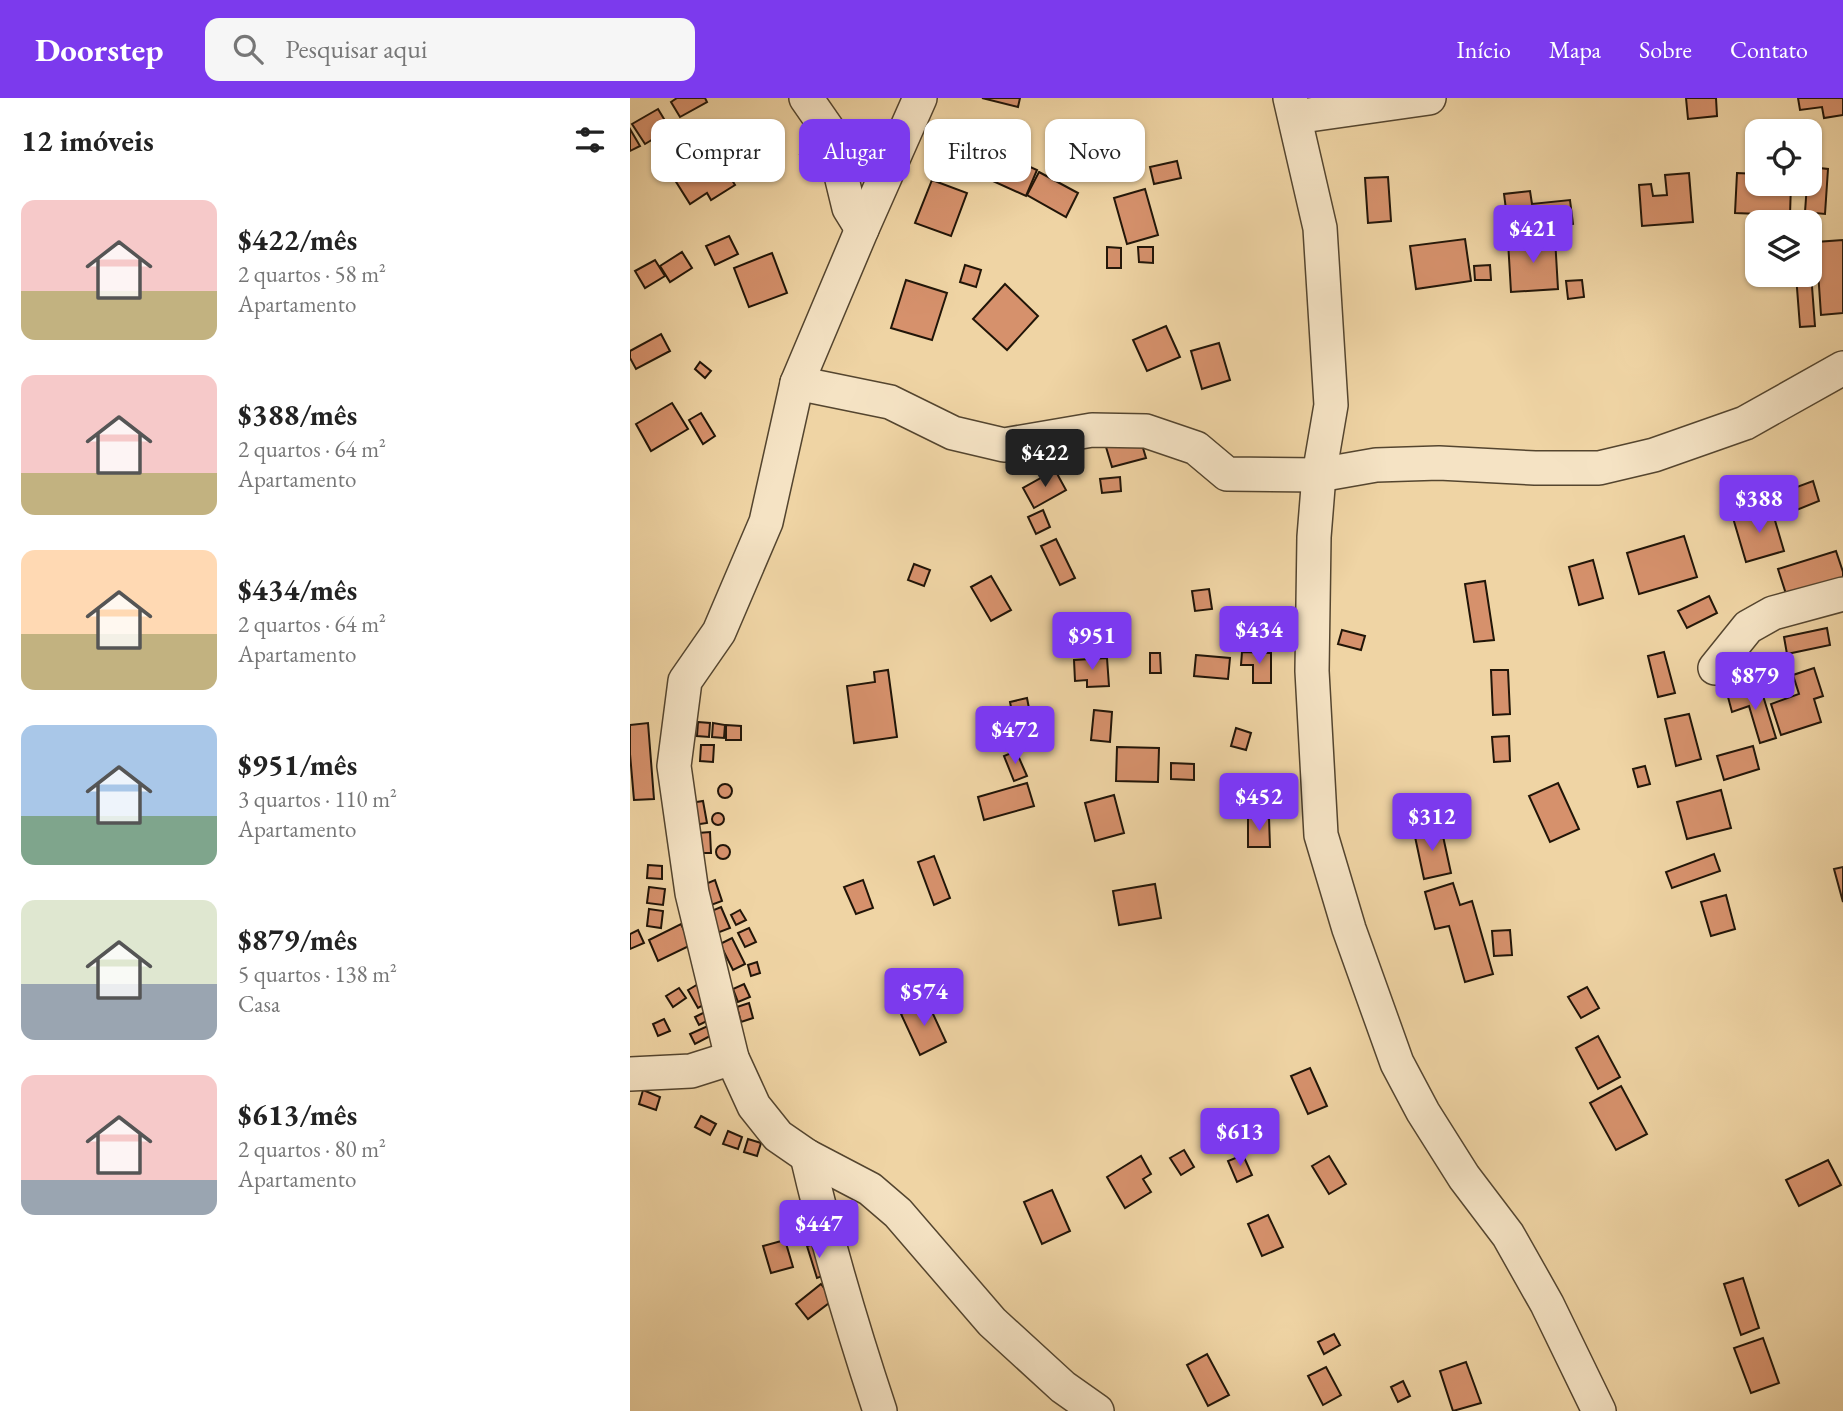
<!DOCTYPE html>
<html lang="pt">
<meta charset="utf-8">
<style>
:root{--surface:#fff;--page:#f6f6f6;--text:#222;--muted:#767676;--accent:#7c3aed}
body{margin:0;font-family:"EB Garamond",serif;background:var(--page);color:var(--text);height:100vh;display:flex;flex-direction:column;font-size:26px;white-space:nowrap}
*{box-sizing:border-box;margin:0}
p{font-size:23px;color:var(--muted)}
.icon{flex:none;width:38px;height:38px;fill:none;stroke:currentColor;stroke-width:2;stroke-linecap:round;stroke-linejoin:round}
.map{position:relative;flex:1;overflow:hidden}
.sheet{display:flex;flex-direction:column;background:var(--surface);width:630px}
.sheet>*{flex:none}
.top-card{position:absolute;left:21px;top:21px;width:665px;height:63px;display:flex;gap:14px}
.controls{position:absolute;left:1115px;top:21px;display:grid;gap:14px}
.controls a{display:grid;place-items:center;width:77px;height:77px;border-radius:14px;background:var(--surface);box-shadow:0 2px 5px #0004;font-size:35px}
.price{position:absolute;translate:-50% -60px;padding:0 16px;border-radius:7px;background:var(--accent);color:#fff;font-size:23px;line-height:46px;filter:drop-shadow(0 2px 4px #0008)}
.price::after{content:'';position:absolute;left:50%;top:42px;width:21px;height:16px;margin-left:-10px;background:inherit;clip-path:polygon(0 0,100% 0,50% 100%)}
.price.active{background:#222;color:#fff}
ul{padding:0;list-style:none}
li{display:flex;align-items:center;gap:21px;height:175px;padding:0 21px}
li span{display:grid;place-items:center;flex:none;width:196px;height:140px;border-radius:14px;color:#555}
li>.icon{margin-inline-start:auto}
span .icon{width:84px;height:84px;fill:#fffc;stroke-width:1}
li b{font-size:30px}
h2{display:flex;justify-content:space-between;align-items:center;height:84px;padding:0 21px;font-size:30px}
.chip{padding:0 24px;border-radius:14px;background:var(--surface);box-shadow:0 2px 5px #0004;font-size:24px;line-height:63px}
.chip.active{background:var(--accent);color:#fff}
header{display:flex;align-items:center;gap:42px;box-sizing:border-box;height:98px;padding:0 35px;background:var(--accent);color:#fff}
header strong{font-size:33px}
nav{display:flex;gap:38px;margin-inline-start:auto;font-size:24px}
.search{width:490px;height:63px;background:var(--page);display:flex;align-items:center;gap:18px;box-sizing:border-box;padding:0 24px;border-radius:14px;color:var(--muted);font-size:26px}
main{display:flex;flex:1;min-height:0}
.map>svg:first-child{display:block}
.building{fill:#d6916c;stroke:#211508;stroke-width:2}
.lines{fill:none;stroke-linecap:round;stroke-linejoin:round}
.minor-casing{stroke:#54452f;stroke-width:36}
.minor{stroke:#f5e3c4;stroke-width:33}
</style>
<header>
<strong>Doorstep</strong>
<div class="search"><svg class="icon" aria-label="search" viewBox="0 0 24 24"><circle cx="10" cy="10" r="6"/><path d="M15 15l6 6"/></svg>Pesquisar aqui</div>
<nav><a>Início</a><a>Mapa</a><a>Sobre</a><a>Contato</a></nav>
</header>
<main>
<section class="sheet">
<h2>12 imóveis<svg class="icon" aria-label="filters" viewBox="0 0 24 24"><path d="M4 7h16M4 17h16"/><circle cx="9" cy="7" r="2"/><circle cx="15" cy="17" r="2"/></svg></h2>
<ul>
<li><span style="background:linear-gradient(#f6c9c9 65%,#c2b280 0)"><svg class="icon" aria-label="home" viewBox="0 0 24 24"><path d="M3 11l9-7 9 7M6 9v11h12V9"/></svg></span><div><b>$422/mês</b><p>2 quartos · 58 m²</p><p>Apartamento</p></div></li>
<li><span style="background:linear-gradient(#f6c9c9 70%,#c2b280 0)"><svg class="icon" aria-label="home" viewBox="0 0 24 24"><path d="M3 11l9-7 9 7M6 9v11h12V9"/></svg></span><div><b>$388/mês</b><p>2 quartos · 64 m²</p><p>Apartamento</p></div></li>
<li><span style="background:linear-gradient(#ffd9b3 60%,#c2b280 0)"><svg class="icon" aria-label="home" viewBox="0 0 24 24"><path d="M3 11l9-7 9 7M6 9v11h12V9"/></svg></span><div><b>$434/mês</b><p>2 quartos · 64 m²</p><p>Apartamento</p></div></li>
<li><span style="background:linear-gradient(#a9c7e8 65%,#7fa58c 0)"><svg class="icon" aria-label="home" viewBox="0 0 24 24"><path d="M3 11l9-7 9 7M6 9v11h12V9"/></svg></span><div><b>$951/mês</b><p>3 quartos · 110 m²</p><p>Apartamento</p></div></li>
<li><span style="background:linear-gradient(#dfe7d0 60%,#9aa5b1 0)"><svg class="icon" aria-label="home" viewBox="0 0 24 24"><path d="M3 11l9-7 9 7M6 9v11h12V9"/></svg></span><div><b>$879/mês</b><p>5 quartos · 138 m²</p><p>Casa</p></div></li>
<li><span style="background:linear-gradient(#f6c9c9 75%,#9aa5b1 0)"><svg class="icon" aria-label="home" viewBox="0 0 24 24"><path d="M3 11l9-7 9 7M6 9v11h12V9"/></svg></span><div><b>$613/mês</b><p>2 quartos · 80 m²</p><p>Apartamento</p></div></li>
</ul>
</section>
<div class="map">
<svg width="1213" height="1313" viewBox="0 0 1213 1313">
<rect width="100%" height="100%" fill="#efd4a4"/>
<filter id="stains"><feTurbulence type="fractalNoise" baseFrequency=".00286" numOctaves="4"/><feColorMatrix values="0 0 0 0 .2 0 0 0 0 .09 0 0 0 0 .02 0 0 0 .5 -.17"/></filter>
<radialGradient id="worn" r=".72"><stop offset=".6" stop-color="#630" stop-opacity="0"/><stop offset="1" stop-color="#630" stop-opacity=".3"/></radialGradient>
<g class="building">
<polygon points="47,0 75,0 77,4 50,19 41,4"/>
<polygon points="352,0 390,0 388,9"/>
<polygon points="1056,0 1086,0 1087,18 1058,21"/>
<polygon points="1168,0 1213,0 1213,17 1194,20 1192,9 1170,12"/>
<polygon points="28,11 40,31 15,46 2,26"/>
<polygon points="181,28 195,34 184,62 170,56"/>
<polygon points="0,31 10,48 0,53"/>
<polygon points="79,45 105,87 81,102 77,95 60,106 43,79 59,69 54,61"/>
<polygon points="355,49 407,72 396,98 343,74"/>
<polygon points="547,63 551,80 524,86 520,69"/>
<polygon points="1180,69 1198,71 1195,116 1175,114 1177,86 1180,86"/>
<polygon points="409,74 448,95 436,119 397,97"/>
<polygon points="1059,75 1063,124 1012,128 1009,87 1021,86 1023,98 1037,97 1035,77"/>
<polygon points="1107,75 1127,76 1127,86 1161,86 1160,117 1105,115"/>
<polygon points="758,79 761,123 738,125 735,80"/>
<polygon points="302,82 337,95 321,138 285,125"/>
<polygon points="515,91 528,137 497,146 484,100"/>
<polygon points="900,93 902,106 940,102 943,126 879,135 874,96"/>
<polygon points="99,138 108,156 85,167 76,148"/>
<polygon points="925,140 928,191 881,194 878,143"/>
<polygon points="835,141 841,183 786,191 780,148"/>
<polygon points="1213,142 1213,215 1191,217 1186,144"/>
<polygon points="477,149 491,150 491,170 477,170"/>
<polygon points="508,149 523,149 523,165 509,164"/>
<polygon points="52,154 62,170 40,184 30,168"/>
<polygon points="142,155 157,195 119,209 104,170"/>
<polygon points="25,162 35,178 15,190 5,173"/>
<polygon points="1180,162 1185,228 1170,229 1166,177 1180,177"/>
<polygon points="335,167 351,172 346,189 330,184"/>
<polygon points="860,167 861,182 845,182 844,168"/>
<polygon points="276,182 317,195 302,242 261,230"/>
<polygon points="952,182 954,199 938,201 936,183"/>
<polygon points="375,186 408,218 377,252 343,221"/>
<polygon points="536,228 550,259 517,273 503,242"/>
<polygon points="31,236 40,253 6,271 0,260 0,253"/>
<polygon points="589,245 600,282 572,291 561,253"/>
<polygon points="70,264 81,273 75,280 65,271"/>
<polygon points="42,305 58,331 21,353 6,326"/>
<polygon points="71,315 85,338 73,346 59,322"/>
<polygon points="510,340 516,360 482,369 476,349"/>
<polygon points="425,372 436,392 404,410 393,390"/>
<polygon points="490,379 491,393 472,395 470,381"/>
<polygon points="1183,383 1189,403 1164,413 1156,393"/>
<polygon points="1141,409 1154,453 1116,464 1103,420"/>
<polygon points="413,412 420,429 406,436 398,419"/>
<polygon points="1054,438 1067,479 1009,496 997,455"/>
<polygon points="426,441 445,480 430,487 411,448"/>
<polygon points="1206,453 1213,474 1213,481 1157,499 1148,471"/>
<polygon points="963,462 973,500 949,507 939,469"/>
<polygon points="284,466 300,472 294,488 278,482"/>
<polygon points="361,478 381,512 361,523 341,489"/>
<polygon points="855,483 864,542 844,544 835,486"/>
<polygon points="579,491 582,511 565,513 562,493"/>
<polygon points="1079,498 1087,515 1057,530 1048,513"/>
<polygon points="1197,530 1200,547 1157,556 1154,539"/>
<polygon points="712,532 735,538 731,552 708,546"/>
<polygon points="612,554 641,555 641,585 623,585 623,567 611,567"/>
<polygon points="1034,554 1045,595 1028,599 1018,558"/>
<polygon points="520,555 530,555 531,575 520,575"/>
<polygon points="566,557 600,560 598,581 564,578"/>
<polygon points="477,560 479,588 457,589 457,582 445,583 444,562"/>
<polygon points="1184,570 1193,598 1184,601 1191,624 1151,637 1141,606 1169,596 1163,577"/>
<polygon points="258,572 267,639 224,645 217,588 245,584 244,574"/>
<polygon points="861,572 878,572 880,616 863,617"/>
<polygon points="1130,588 1146,640 1130,645 1119,608 1102,614 1098,599"/>
<polygon points="397,600 406,647 389,650 380,604"/>
<polygon points="464,612 482,614 480,644 461,642"/>
<polygon points="1059,616 1071,661 1046,668 1035,621"/>
<polygon points="68,624 80,625 79,639 67,638"/>
<polygon points="18,625 24,701 4,702 0,656 0,627"/>
<polygon points="83,625 95,627 94,640 82,639"/>
<polygon points="96,627 111,628 111,642 96,642"/>
<polygon points="606,630 621,635 616,652 601,648"/>
<polygon points="879,638 880,663 864,664 862,639"/>
<polygon points="71,647 84,647 83,664 70,663"/>
<polygon points="1123,648 1129,671 1094,682 1087,658"/>
<polygon points="487,649 529,650 528,684 486,683"/>
<polygon points="386,653 397,678 384,683 374,658"/>
<polygon points="541,665 564,666 564,682 541,681"/>
<polygon points="1015,668 1020,686 1008,689 1003,671"/>
<polygon points="397,685 404,708 354,722 348,699"/>
<polygon points="928,685 949,731 920,744 899,698"/>
<circle cx="95" cy="693" r="7"/>
<polygon points="1091,692 1101,730 1057,741 1047,704"/>
<polygon points="484,697 494,735 465,743 455,705"/>
<polygon points="73,703 77,725 63,727 60,705"/>
<circle cx="88" cy="721" r="6"/>
<polygon points="618,720 639,720 640,749 618,749"/>
<polygon points="811,729 821,775 794,781 784,734"/>
<polygon points="80,734 81,755 68,755 68,735"/>
<circle cx="93" cy="754" r="7"/>
<polygon points="1084,756 1090,773 1042,790 1036,774"/>
<polygon points="304,758 320,800 304,807 288,764"/>
<polygon points="18,767 32,768 32,781 17,780"/>
<polygon points="1213,769 1213,804 1204,771"/>
<polygon points="85,782 92,803 81,807 73,787"/>
<polygon points="233,782 243,810 226,816 214,789"/>
<polygon points="823,785 830,807 842,803 863,876 835,884 819,828 805,831 795,794"/>
<polygon points="525,786 531,820 489,827 483,793"/>
<polygon points="19,789 35,791 33,807 17,805"/>
<polygon points="1096,797 1105,831 1081,838 1071,804"/>
<polygon points="91,809 100,830 87,835 79,814"/>
<polygon points="19,811 33,813 31,830 17,828"/>
<polygon points="110,812 116,822 106,827 101,817"/>
<polygon points="51,826 61,847 28,863 19,842"/>
<polygon points="119,830 126,844 115,849 108,835"/>
<polygon points="8,832 14,845 0,851 0,836"/>
<polygon points="880,832 882,857 864,858 862,833"/>
<polygon points="102,840 115,866 103,872 90,846"/>
<polygon points="127,864 130,875 121,878 118,867"/>
<polygon points="77,881 79,904 68,910 58,892"/>
<polygon points="114,886 120,899 108,904 103,891"/>
<polygon points="957,889 969,910 951,920 938,899"/>
<polygon points="49,890 56,900 43,909 36,898"/>
<polygon points="297,903 316,944 290,957 271,916"/>
<polygon points="119,905 123,920 111,924 107,909"/>
<polygon points="81,911 85,919 69,927 65,919"/>
<polygon points="34,921 40,933 28,938 23,926"/>
<polygon points="80,927 84,936 65,946 60,936"/>
<polygon points="968,938 990,979 968,991 946,950"/>
<polygon points="680,970 697,1008 678,1016 661,978"/>
<polygon points="991,988 1017,1036 986,1052 960,1005"/>
<polygon points="13,992 30,999 26,1012 9,1006"/>
<polygon points="71,1018 86,1026 80,1037 65,1029"/>
<polygon points="98,1033 112,1039 108,1051 93,1046"/>
<polygon points="118,1041 131,1045 127,1058 114,1054"/>
<polygon points="554,1052 564,1069 551,1077 540,1060"/>
<polygon points="613,1057 622,1077 607,1084 598,1063"/>
<polygon points="511,1058 521,1076 513,1081 521,1094 495,1110 477,1079"/>
<polygon points="699,1058 716,1086 699,1096 682,1068"/>
<polygon points="1198,1062 1211,1087 1169,1108 1156,1082"/>
<polygon points="422,1092 440,1133 412,1146 394,1104"/>
<polygon points="638,1117 653,1149 632,1158 618,1126"/>
<polygon points="155,1142 163,1169 141,1175 133,1148"/>
<polygon points="191,1144 201,1175 187,1180 177,1148"/>
<polygon points="1113,1180 1129,1230 1111,1237 1094,1186"/>
<polygon points="191,1186 203,1202 178,1221 166,1206"/>
<polygon points="704,1236 710,1247 694,1256 688,1244"/>
<polygon points="1133,1240 1149,1285 1121,1295 1104,1250"/>
<polygon points="577,1256 599,1297 578,1308 557,1267"/>
<polygon points="836,1264 851,1305 823,1313 810,1273"/>
<polygon points="696,1269 711,1297 693,1307 678,1278"/>
<polygon points="773,1283 780,1298 768,1304 761,1289"/>
</g>
<g class="lines">
<defs>
<g id="minor">
<polyline points="176,0 201,36 219,110 232,131"/>
<polyline points="290,0 232,131 167,285 136,424 89,534 55,583 44,668 62,795 102,960 124,1008 148,1038 177,1058 240,1091 268,1115 362,1224 433,1289 467,1313"/>
<polyline points="660,0 690,130 701,307 689,377 684,439 682,573 691,737 719,831 767,965 793,1014 834,1079 878,1137 917,1206 969,1313"/>
<polyline points="665,19 799,0"/>
<polyline points="167,285 260,304 323,335 374,347 462,332 516,333 566,350 597,376 689,377 746,367 809,365 905,370 969,370 1024,357 1115,325 1213,270"/>
<polyline points="1085,570 1118,529 1143,515 1213,496"/>
<polyline points="0,976 61,973 102,960"/>
<path d="M 177,1058 C 197,1144 222,1229 250,1313"/>
</g>
</defs>
<use href="#minor" class="minor-casing"/>
<use href="#minor" class="minor"/>
</g>
<rect width="100%" height="100%" filter="url(#stains)"/>
<rect width="100%" height="100%" fill="url(#worn)"/>
</svg>
<div class="controls">
<a><svg class="icon" aria-label="locate" viewBox="0 0 24 24"><circle cx="12" cy="12" r="6"/><path d="M12 2v4M12 18v4M2 12h4M18 12h4"/></svg></a>
<a><svg class="icon" aria-label="layers" viewBox="0 0 24 24"><path d="M12 4l9 5-9 5-9-5zM3 14l9 5 9-5"/></svg></a>
</div>
<b class="price" style="left:903px;top:167px">$421</b>
<b class="price active" style="left:415px;top:391px">$422</b>
<b class="price" style="left:1129px;top:437px">$388</b>
<b class="price" style="left:629px;top:568px">$434</b>
<b class="price" style="left:462px;top:574px">$951</b>
<b class="price" style="left:1125px;top:614px">$879</b>
<b class="price" style="left:385px;top:668px">$472</b>
<b class="price" style="left:629px;top:735px">$452</b>
<b class="price" style="left:802px;top:755px">$312</b>
<b class="price" style="left:294px;top:930px">$574</b>
<b class="price" style="left:610px;top:1070px">$613</b>
<b class="price" style="left:189px;top:1162px">$447</b>
<div class="top-card">
<a class="chip">Comprar</a>
<a class="chip active">Alugar</a>
<a class="chip">Filtros</a>
<a class="chip">Novo</a>
</div>
</div>
</main>
